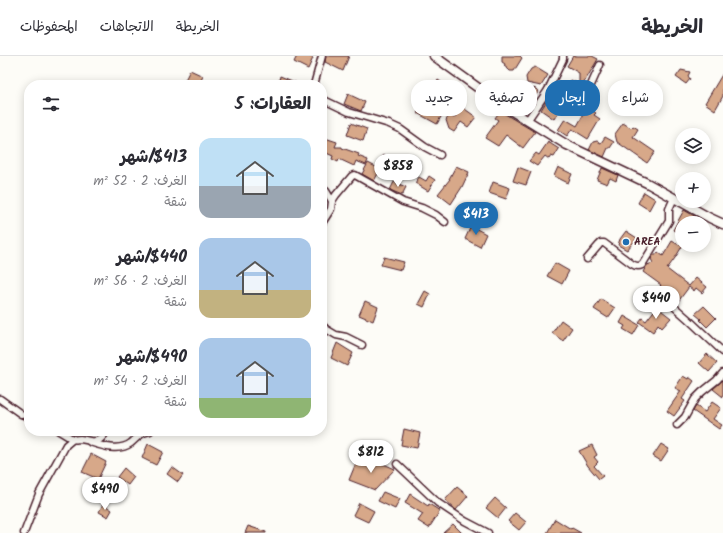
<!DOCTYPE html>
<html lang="ar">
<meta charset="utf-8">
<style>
:root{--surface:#fff;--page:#f2f2f3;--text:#2b2b33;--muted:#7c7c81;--line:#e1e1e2;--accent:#1f6fb2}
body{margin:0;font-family:Kalam,"Playpen Sans Arabic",sans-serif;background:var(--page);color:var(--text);direction:rtl;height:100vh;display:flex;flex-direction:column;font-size:15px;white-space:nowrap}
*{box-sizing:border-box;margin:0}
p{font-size:13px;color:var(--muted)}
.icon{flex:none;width:22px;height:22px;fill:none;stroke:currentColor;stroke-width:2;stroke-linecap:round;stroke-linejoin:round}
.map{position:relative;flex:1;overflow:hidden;direction:ltr}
.panel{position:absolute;left:24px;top:24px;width:303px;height:356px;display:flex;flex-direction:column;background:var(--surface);border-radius:16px;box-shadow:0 2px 10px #0003;direction:rtl}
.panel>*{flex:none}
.banner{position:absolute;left:339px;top:24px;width:324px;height:36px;direction:rtl;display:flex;gap:8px}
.controls{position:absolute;left:675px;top:72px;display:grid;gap:8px}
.controls a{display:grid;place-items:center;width:36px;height:36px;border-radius:50%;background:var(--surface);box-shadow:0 2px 10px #0003;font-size:20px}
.price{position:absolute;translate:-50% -34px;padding:0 9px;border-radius:14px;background:#fff;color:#222;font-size:13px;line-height:26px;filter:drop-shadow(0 1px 2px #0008)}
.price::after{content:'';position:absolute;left:50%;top:24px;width:12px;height:9px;margin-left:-6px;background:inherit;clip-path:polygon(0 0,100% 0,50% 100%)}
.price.active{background:var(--accent);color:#fff}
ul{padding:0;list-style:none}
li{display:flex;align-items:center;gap:12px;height:100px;padding:0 16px}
li span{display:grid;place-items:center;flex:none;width:112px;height:80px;border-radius:12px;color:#555}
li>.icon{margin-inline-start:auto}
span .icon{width:48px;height:48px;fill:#fffc;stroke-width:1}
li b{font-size:17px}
h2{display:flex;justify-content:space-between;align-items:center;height:48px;padding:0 16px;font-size:17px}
.pill{padding:0 14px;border-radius:16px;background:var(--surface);box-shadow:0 2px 10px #0003;font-size:14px;line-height:36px}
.pill.active{background:var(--accent);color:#fff}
header{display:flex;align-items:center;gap:24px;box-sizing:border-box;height:56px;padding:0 20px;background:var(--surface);border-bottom:1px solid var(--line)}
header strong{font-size:19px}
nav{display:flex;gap:22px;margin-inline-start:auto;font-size:14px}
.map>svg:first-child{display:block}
.building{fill:#d7a889;stroke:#4a1f2b}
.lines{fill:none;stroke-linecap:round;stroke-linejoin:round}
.minor-casing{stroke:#4a1f2b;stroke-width:9}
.tertiary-casing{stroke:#4a1f2b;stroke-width:11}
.minor{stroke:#fdfcf7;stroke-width:6}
.tertiary{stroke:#fdfcf7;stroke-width:8}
.poi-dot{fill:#1f6fb2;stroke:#fdfcf7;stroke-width:1.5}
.labels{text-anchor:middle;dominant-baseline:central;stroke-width:3.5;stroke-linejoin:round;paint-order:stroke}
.poi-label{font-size:11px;font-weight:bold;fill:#4a1f2b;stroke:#fdfcf7;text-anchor:start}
</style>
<header>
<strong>الخريطة</strong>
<nav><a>الخريطة</a><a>الاتجاهات</a><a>المحفوظات</a></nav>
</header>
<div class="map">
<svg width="723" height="477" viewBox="0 0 723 477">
<rect width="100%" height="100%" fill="#fdfcf7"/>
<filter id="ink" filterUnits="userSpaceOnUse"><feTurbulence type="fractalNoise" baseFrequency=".025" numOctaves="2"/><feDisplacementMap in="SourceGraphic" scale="8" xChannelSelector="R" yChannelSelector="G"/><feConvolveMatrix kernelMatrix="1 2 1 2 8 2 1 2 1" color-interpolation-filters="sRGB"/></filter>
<g filter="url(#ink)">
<g class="building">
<polygon points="297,0 309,0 313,2 308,13 294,6"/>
<polygon points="326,0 349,0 343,15 325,6"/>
<polygon points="502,0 520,0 522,2 514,15 510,15 508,13 504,10 505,8 502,6"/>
<polygon points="573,0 592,0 598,3 582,30 584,31 576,44 564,36 571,24 579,28 579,17 567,10"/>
<polygon points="535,11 548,19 541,30 527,27 526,21 531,13"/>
<polygon points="190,14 203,20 199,29 195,29 185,24"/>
<polygon points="681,14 690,16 688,20 690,23 686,28 676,21"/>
<polygon points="723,17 723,40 715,54 705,47"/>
<polygon points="280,20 302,29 278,29"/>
<polygon points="438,24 454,35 446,47 430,36"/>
<polygon points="534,32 539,35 523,56 509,47 517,36 526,42"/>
<polygon points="348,38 365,46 361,55 344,48"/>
<polygon points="551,45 561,52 554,63 541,54 546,46 549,48"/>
<polygon points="425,47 442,59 437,68 417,57"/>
<polygon points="462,51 476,61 468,71 461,66 454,76 449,73 446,64 450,59 454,62"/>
<polygon points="586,54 590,57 591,54 596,57 594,59 600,63 588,83 572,73 567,80 558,74 565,63 577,70"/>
<polygon points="500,55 535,76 523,92 506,79 498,90 485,82 498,64 495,62"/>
<polygon points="351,67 367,73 363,85 347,79"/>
<polygon points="623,67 631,72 633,70 638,73 633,81 655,96 647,107 617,86 615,78"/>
<polygon points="322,81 337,86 335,91 342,91 342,92 359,98 358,100 368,104 366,109 356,105 354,110 339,103 338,106 332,103 333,100 322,95"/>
<polygon points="605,81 614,86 610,92 608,92 604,101 589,94 593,86 597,85 601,87"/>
<polygon points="548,86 559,93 554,101 551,100 549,103 545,100 537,110 529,105 536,97 539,99"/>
<polygon points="384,99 395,106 388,116 381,112 374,125 362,118 368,107 376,111"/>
<polygon points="456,110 469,116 462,131 451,148 438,138 450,123 449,123"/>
<polygon points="518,111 531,116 526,129 513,125"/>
<polygon points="558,111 572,118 568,127 554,120"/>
<polygon points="602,112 618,119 616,125 610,122 607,128 597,124"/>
<polygon points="429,120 435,124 428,135 415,127 419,121 426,125"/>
<polygon points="394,126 406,131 402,139 390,134"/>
<polygon points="493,126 510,132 506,143 489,137"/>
<polygon points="644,136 655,143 649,154 638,147"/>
<polygon points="684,154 698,162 695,167 682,167 682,179 673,174"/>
<polygon points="471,170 486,178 480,191 465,183"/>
<polygon points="626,175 637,182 627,194 618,189 620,183"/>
<polygon points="672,185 679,189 683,189 675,202 667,213 689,230 696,222 707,231 702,237 696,232 694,235 689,231 677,247 668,239 669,238 660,230 661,229 643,216 647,209 653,207 651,203 653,199 656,199 658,196 663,200"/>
<polygon points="384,201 404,206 401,214 381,209"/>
<polygon points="555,207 569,215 562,228 547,220"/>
<polygon points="425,235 430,238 424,251 418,248"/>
<polygon points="601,243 615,252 608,262 594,253"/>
<polygon points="365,245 378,251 373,265 359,259"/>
<polygon points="704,250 716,262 707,271 700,264 701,263 695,258"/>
<polygon points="657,251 671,262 662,272 658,268 653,276 639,266 642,262 646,265"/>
<polygon points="624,260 639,269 633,279 623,273 625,270 620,267"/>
<polygon points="561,264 572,272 563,285 552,277"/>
<polygon points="337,287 353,297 347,310 331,302"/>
<polygon points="707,298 717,307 709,316 699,307"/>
<polygon points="683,320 688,323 689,321 694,325 682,343 685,345 674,360 667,355 681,335 675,332"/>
<polygon points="723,324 723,341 713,333"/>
<polygon points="712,346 721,352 713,363 722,369 719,373 693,355 696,350 705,356"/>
<polygon points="404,373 420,377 417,392 401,389"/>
<polygon points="148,388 163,396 156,409 142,402"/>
<polygon points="661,388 669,393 661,405 653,400"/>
<polygon points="592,389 597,399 594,401 598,406 594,410 603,420 599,423 588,410 579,395"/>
<polygon points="91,398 106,406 98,423 82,416"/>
<polygon points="371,404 386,409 395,413 375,434 349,424 356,407"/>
<polygon points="172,411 183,419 178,426 167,418"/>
<polygon points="124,412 134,421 128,429 117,421"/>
<polygon points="457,431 468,440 456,454 445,444"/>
<polygon points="383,436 400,443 395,453 378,445"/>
<polygon points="410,438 428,450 429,448 440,455 429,472 418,465 423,458 405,447"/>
<polygon points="495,442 506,452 498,462 486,452"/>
<polygon points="359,447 374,455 368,466 353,459"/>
<polygon points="103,448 112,454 108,461 99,456"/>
<polygon points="515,457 526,466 519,474 508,465"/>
<polygon points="555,463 571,473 572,472 581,477 547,477"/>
<polygon points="453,468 462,477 443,477"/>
<polygon points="248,470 266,476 266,477 245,477"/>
</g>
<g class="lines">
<defs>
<g id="minor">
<polyline points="314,29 322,0"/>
<polyline points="548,34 573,48 577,50 580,49 583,47 600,9"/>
<polyline points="322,43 349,56 389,68 400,73 425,91 440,99"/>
<polyline points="527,65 548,34 563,3 563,0"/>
<polyline points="322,133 326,135 332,145"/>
<polyline points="322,167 331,153 332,145 336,139 352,120 355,119 403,146 422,152 436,159 445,166"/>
<path d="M 587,203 L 599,189 L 601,187 L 604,187 L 632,208 C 635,210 638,211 642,209 L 669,165 L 669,153 L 674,142"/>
<polyline points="662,240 688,263 723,296"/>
<polyline points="322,269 326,273 336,279 346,281 362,289"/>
<polyline points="0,343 21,358 29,361"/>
<polyline points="677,369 685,361 695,343 702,336 717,324 723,317"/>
<path d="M 59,375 C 63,377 70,382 73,383 C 75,384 77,383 80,383 C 94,385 97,390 107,375"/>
<path d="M 90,386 C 102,390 119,396 131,387 C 138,381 140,377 150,375"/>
<polyline points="397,408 438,447 465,465 488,477"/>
<polyline points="24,477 39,438 66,389 73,383"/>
</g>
<polyline id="tertiary" points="434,0 499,47 567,89 647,127 710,162 723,168"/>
</defs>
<use href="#minor" class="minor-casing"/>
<use href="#tertiary" class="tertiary-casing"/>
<use href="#minor" class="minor"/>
<use href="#tertiary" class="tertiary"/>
</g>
</g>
<circle class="poi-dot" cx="626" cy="186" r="4"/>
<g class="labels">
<g class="poi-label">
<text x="634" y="186">AREA</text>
</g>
</g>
</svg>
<div class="controls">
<a><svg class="icon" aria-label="layers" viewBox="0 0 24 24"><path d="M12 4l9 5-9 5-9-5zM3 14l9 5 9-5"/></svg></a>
<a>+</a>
<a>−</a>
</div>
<b class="price" style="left:398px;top:132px">$858</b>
<b class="price active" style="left:476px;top:180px">$413</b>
<b class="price" style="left:656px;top:264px">$440</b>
<b class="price" style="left:371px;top:418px">$812</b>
<b class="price" style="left:105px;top:455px">$490</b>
<div class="banner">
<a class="pill">شراء</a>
<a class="pill active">إيجار</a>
<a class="pill">تصفية</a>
<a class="pill">جديد</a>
</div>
<section class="panel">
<h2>العقارات: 5<svg class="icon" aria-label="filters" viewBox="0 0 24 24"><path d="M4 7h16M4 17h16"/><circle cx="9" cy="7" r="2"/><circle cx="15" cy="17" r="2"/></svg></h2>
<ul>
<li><span style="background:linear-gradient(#bfe0f5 60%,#9aa5b1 0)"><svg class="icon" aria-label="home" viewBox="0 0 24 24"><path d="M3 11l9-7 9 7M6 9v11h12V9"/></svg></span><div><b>$413/شهر</b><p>الغرف: 2 · 52 m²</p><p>شقة</p></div></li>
<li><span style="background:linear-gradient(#a9c7e8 65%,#c2b280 0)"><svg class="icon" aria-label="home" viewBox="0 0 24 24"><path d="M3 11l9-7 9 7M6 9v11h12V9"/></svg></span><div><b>$440/شهر</b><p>الغرف: 2 · 56 m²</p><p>شقة</p></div></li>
<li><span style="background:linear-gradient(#a9c7e8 75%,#8fb573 0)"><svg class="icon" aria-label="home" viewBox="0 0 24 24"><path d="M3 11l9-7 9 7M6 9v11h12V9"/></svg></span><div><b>$490/شهر</b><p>الغرف: 2 · 54 m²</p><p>شقة</p></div></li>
</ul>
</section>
</div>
